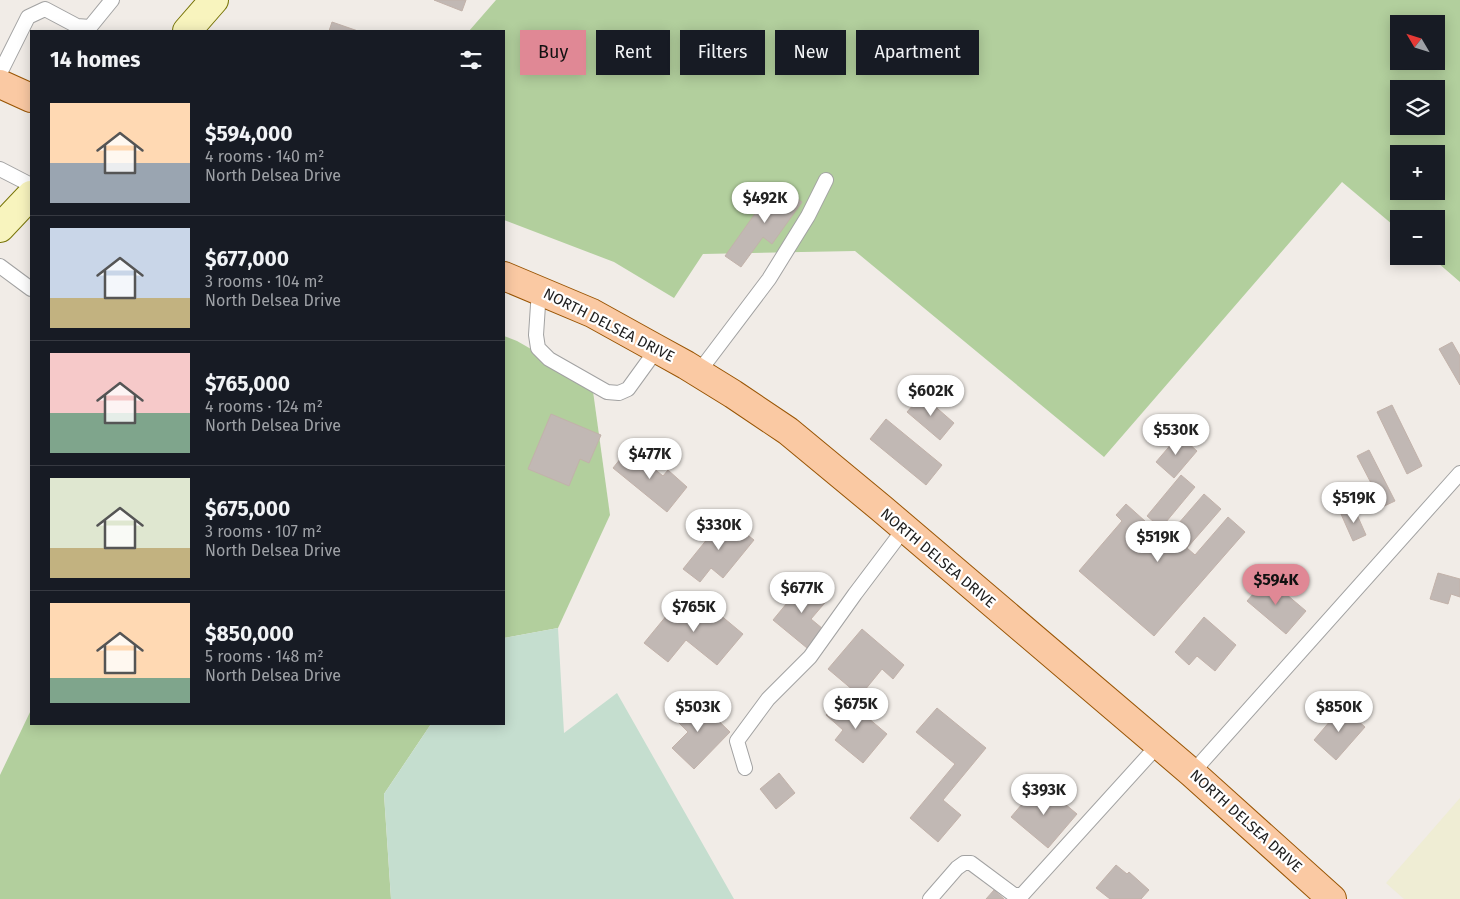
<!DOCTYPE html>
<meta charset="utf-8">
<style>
:root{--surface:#171b24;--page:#20242c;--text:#f1f3f6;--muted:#9ea1a6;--line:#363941;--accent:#e08895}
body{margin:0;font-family:"Fira Sans",sans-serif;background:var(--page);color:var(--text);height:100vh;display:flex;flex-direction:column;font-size:19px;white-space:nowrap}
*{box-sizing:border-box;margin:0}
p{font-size:16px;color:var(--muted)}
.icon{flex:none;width:28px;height:28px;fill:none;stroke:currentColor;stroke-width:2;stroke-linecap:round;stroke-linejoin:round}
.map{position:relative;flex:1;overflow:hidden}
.panel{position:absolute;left:30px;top:30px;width:475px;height:695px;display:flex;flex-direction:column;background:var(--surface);border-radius:0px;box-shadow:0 2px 12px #0003}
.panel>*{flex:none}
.banner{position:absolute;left:520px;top:30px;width:475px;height:45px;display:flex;gap:10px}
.needle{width:32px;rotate:308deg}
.tools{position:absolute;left:1390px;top:15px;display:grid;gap:10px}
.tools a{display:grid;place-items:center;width:55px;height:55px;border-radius:0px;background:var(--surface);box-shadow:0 2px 12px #0003;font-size:25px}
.price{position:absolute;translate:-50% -42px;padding:0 11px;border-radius:18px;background:#fff;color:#222;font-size:16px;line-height:32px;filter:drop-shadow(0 1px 2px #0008)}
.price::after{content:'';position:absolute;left:50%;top:30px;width:15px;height:11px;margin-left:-8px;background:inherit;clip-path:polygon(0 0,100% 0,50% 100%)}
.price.selected{background:var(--accent);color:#111}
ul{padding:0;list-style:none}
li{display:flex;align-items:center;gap:15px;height:125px;padding:0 20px}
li+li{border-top:1px solid var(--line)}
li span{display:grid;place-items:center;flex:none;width:140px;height:100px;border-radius:0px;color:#555}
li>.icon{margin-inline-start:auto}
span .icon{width:60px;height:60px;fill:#fffc;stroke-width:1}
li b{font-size:21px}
h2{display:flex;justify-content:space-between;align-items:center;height:60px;padding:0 20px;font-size:21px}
.pill{padding:0 18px;border-radius:0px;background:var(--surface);box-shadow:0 2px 12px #0003;font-size:18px;line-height:45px}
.pill.selected{background:var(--accent);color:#111}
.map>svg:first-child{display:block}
.farmland{fill:#efedd4}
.forest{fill:#b2cf9d;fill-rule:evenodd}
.wetland{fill:#c5decf}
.building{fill:#c1b8b4;stroke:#c2b2aa}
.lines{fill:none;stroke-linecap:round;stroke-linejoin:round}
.service-casing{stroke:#a2a2a2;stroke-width:16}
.secondary-casing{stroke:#787508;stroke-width:30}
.primary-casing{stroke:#995504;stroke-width:30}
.service{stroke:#fff;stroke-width:14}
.secondary{stroke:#f8f4be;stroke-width:28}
.primary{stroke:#fac9a3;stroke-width:28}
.labels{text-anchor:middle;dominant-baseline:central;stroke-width:4.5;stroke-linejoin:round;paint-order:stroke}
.street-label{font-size:15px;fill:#212121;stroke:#fff}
</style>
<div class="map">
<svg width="1460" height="899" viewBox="0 0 1460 899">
<rect width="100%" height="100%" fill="#f1ece7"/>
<polygon class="farmland" points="1460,798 1460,899 1404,899 1386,883"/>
<g class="forest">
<path d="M 496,0 L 1460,0 L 1460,282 L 1430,256 L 1436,256 L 1436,219 L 1399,219 L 1399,230 L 1342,182 L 1104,457 L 855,251 L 703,254 L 674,298 L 614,262 L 504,220 L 504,31 L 469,31 ZM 1399,24 L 1436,24 L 1436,61 L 1399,61 ZM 1399,89 L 1436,89 L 1436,126 L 1399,126 ZM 1399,154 L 1436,154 L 1436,191 L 1399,191 Z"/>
<polygon points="504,336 517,341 592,384 610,515 558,628 504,638"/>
<polygon points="31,710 31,724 431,724 384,794 391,899 0,899 0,775"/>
</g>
<polygon class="wetland" points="558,628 564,733 617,693 734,899 391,899 384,794 431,724 504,724 504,638"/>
<g class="building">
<polygon points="434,0 466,0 462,11"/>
<polygon points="332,22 358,31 329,31"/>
<polygon points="776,184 802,202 772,244 763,237 741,267 725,256"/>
<polygon points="1452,342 1460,356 1460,385 1439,349"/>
<polygon points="922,395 954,423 940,440 907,412"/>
<polygon points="1392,405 1422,466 1407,474 1377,412"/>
<polygon points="551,414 601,435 589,463 580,459 569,486 528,469"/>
<polygon points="886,419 942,465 926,485 870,439"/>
<polygon points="1179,435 1197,451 1174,478 1156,462"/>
<polygon points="629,448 663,476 668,470 687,487 667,512 613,468"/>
<polygon points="1369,450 1395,501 1382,507 1376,495 1367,500 1361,488 1371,483 1357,456"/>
<polygon points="1181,475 1195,487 1161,528 1147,516"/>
<polygon points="1204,494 1221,509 1187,548 1195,555 1228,517 1245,532 1154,636 1079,571 1122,521 1116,515 1126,504 1165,539"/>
<polygon points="1354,508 1366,535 1353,541 1341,514"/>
<polygon points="725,517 754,540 723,578 711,568 700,582 683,569"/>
<polygon points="1438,573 1460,579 1460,597 1451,594 1448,604 1430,599"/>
<polygon points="1267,578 1306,611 1286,634 1247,601"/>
<polygon points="806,580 829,598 811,619 823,629 807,648 773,620"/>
<polygon points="681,598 706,618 713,609 743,634 717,665 686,640 668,662 644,643"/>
<polygon points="1204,617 1236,645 1215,671 1197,656 1189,665 1175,652"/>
<polygon points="862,629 904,665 893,679 882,669 860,696 828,669"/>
<polygon points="842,696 887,734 863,763 835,740 843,730 826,715"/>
<polygon points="694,697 730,732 694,769 672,748 688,732 674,718"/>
<polygon points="1342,707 1365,727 1336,760 1314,740"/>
<polygon points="937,708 986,748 943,800 961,815 938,842 910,818 955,764 916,732"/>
<polygon points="779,773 795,793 776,809 760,789"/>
<polygon points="1040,783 1077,814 1048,848 1011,817"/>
<polygon points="1116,865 1127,874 1129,872 1149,890 1141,899 1110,899 1096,888"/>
<polygon points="994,890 1004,899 986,899"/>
</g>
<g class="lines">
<defs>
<g id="service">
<polyline points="0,73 28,17 45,9 77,26 90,27 112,0"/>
<polyline points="0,169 31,185"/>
<polyline points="0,266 31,289"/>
<polyline points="539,290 536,335 538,348 549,359 607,392 619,393 628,389 657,349"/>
<polyline points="698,373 769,279 808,216 826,180"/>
<polyline points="745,768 737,741 768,699 810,657 855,594 904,529"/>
<polyline points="1192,773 1460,473"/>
<polyline points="930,899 957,868 964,863 971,863 1014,895 1022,895 1159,744"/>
</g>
<g id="secondary">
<polyline points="187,31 214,0"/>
<polyline points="0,228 31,195"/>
</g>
<g id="primary">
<polyline points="0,84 31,98"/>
<polyline points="504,276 592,313 657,349 686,365 733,394 788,431 881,508 1192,773 1332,899"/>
</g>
</defs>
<use href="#service" class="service-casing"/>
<use href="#secondary" class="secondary-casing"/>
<use href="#primary" class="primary-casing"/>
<use href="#service" class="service"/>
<use href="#secondary" class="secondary"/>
<use href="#primary" class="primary"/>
</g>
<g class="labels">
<g class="street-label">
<text transform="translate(609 325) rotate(27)">NORTH DELSEA DRIVE</text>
<text transform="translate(938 558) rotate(40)">NORTH DELSEA DRIVE</text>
<text transform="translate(1246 821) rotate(42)">NORTH DELSEA DRIVE</text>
</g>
</g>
</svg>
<div class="tools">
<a><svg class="needle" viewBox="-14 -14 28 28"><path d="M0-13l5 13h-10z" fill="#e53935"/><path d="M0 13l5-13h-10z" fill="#9ea1a6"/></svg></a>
<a><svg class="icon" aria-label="layers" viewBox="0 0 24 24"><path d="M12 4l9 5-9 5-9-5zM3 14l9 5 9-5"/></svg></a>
<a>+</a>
<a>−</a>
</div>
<b class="price" style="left:765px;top:224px">$492K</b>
<b class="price" style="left:931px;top:417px">$602K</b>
<b class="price" style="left:1176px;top:456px">$530K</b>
<b class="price" style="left:650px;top:480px">$477K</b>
<b class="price" style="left:1354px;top:524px">$519K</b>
<b class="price" style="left:719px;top:551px">$330K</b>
<b class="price" style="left:1158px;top:563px">$519K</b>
<b class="price selected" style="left:1276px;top:606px">$594K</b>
<b class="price" style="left:802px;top:614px">$677K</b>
<b class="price" style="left:694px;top:633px">$765K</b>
<b class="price" style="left:856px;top:730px">$675K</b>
<b class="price" style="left:698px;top:733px">$503K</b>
<b class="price" style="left:1339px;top:733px">$850K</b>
<b class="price" style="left:1044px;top:816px">$393K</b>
<div class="banner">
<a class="pill selected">Buy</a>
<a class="pill">Rent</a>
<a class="pill">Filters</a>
<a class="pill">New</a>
<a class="pill">Apartment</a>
</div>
<section class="panel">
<h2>14 homes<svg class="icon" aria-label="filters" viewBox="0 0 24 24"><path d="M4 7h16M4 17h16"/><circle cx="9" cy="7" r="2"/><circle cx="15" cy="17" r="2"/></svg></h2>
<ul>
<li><span style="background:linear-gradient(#ffd9b3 60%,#9aa5b1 0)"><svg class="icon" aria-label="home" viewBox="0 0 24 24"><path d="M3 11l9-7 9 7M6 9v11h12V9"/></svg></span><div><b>$594,000</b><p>4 rooms · 140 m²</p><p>North Delsea Drive</p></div></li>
<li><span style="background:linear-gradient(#c9d6e8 70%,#c2b280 0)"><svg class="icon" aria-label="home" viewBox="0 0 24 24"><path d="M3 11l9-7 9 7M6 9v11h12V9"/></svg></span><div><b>$677,000</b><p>3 rooms · 104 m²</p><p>North Delsea Drive</p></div></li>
<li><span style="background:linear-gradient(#f6c9c9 60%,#7fa58c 0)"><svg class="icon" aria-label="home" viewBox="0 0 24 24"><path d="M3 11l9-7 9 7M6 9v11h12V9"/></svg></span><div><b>$765,000</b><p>4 rooms · 124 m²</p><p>North Delsea Drive</p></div></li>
<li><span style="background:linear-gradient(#dfe7d0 70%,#c2b280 0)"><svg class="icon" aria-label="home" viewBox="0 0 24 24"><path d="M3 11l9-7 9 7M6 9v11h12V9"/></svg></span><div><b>$675,000</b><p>3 rooms · 107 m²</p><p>North Delsea Drive</p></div></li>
<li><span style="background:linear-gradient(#ffd9b3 75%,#7fa58c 0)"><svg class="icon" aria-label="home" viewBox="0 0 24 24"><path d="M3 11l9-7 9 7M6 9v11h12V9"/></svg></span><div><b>$850,000</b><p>5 rooms · 148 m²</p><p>North Delsea Drive</p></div></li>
</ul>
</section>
</div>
